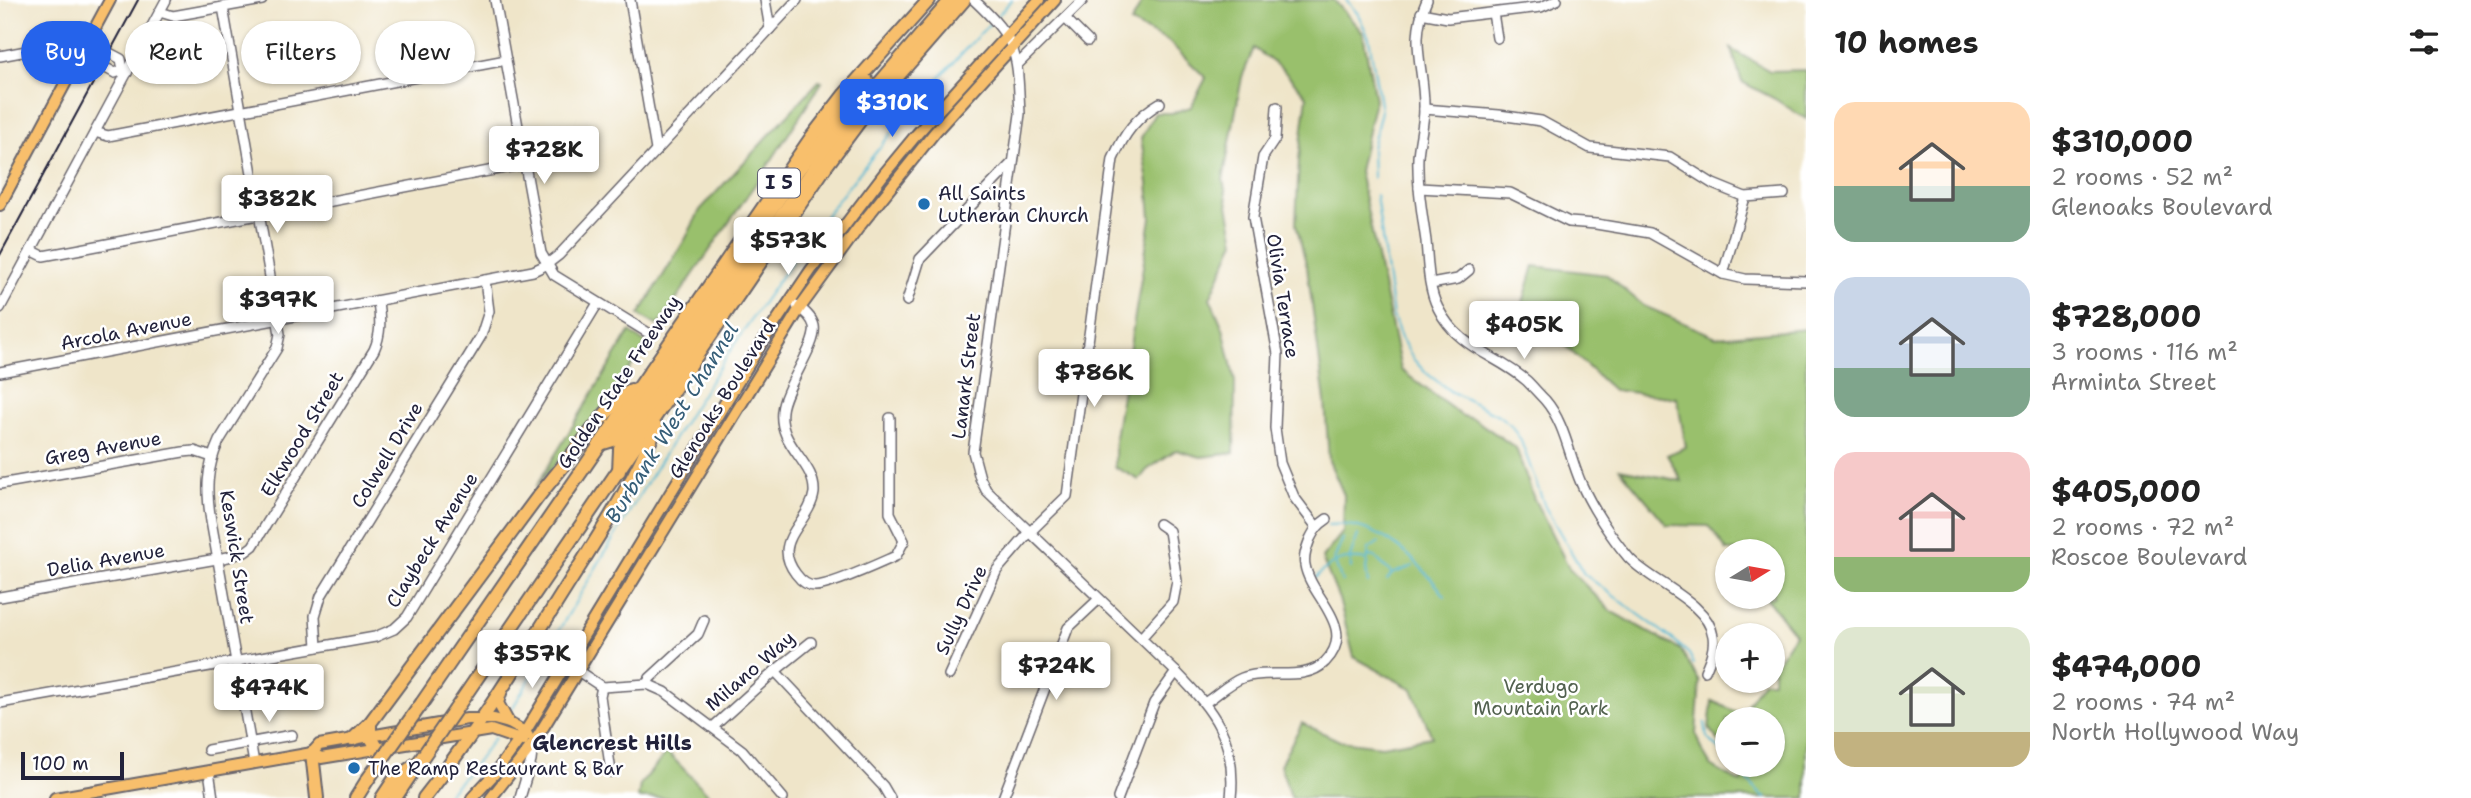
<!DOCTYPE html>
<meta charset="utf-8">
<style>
:root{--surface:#fff;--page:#f2f2f2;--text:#222;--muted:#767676;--accent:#2563eb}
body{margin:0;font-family:"Shantell Sans",sans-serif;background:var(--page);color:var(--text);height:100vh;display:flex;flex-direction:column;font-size:26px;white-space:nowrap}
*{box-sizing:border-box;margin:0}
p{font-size:23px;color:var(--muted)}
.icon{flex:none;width:38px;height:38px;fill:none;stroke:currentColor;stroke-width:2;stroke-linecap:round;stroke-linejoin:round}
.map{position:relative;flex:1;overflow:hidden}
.side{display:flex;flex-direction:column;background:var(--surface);width:665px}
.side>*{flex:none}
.hud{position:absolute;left:21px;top:21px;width:665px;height:63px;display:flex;gap:14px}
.needle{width:46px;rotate:79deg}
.controls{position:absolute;left:1715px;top:539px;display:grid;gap:14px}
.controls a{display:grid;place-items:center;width:70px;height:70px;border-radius:50%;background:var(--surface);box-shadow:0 2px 5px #0004;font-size:35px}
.scale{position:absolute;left:21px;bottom:18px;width:103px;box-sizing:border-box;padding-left:7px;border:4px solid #22223b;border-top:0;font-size:19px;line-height:24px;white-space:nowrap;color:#22223b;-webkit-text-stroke:5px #fff;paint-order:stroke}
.price{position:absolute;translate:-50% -60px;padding:0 16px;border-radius:7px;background:#fff;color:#222;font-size:23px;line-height:46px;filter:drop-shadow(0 2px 4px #0008)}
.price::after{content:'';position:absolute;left:50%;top:42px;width:21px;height:16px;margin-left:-10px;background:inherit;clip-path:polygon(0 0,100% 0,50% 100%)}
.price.selected{background:var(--accent);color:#fff}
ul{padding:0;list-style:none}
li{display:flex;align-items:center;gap:21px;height:175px;padding:0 28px}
li span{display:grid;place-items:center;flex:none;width:196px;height:140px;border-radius:21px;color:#555}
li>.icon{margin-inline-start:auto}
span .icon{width:84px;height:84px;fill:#fffc;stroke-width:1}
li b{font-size:30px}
h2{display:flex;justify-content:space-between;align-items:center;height:84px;padding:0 28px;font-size:30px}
.tag{padding:0 24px;border-radius:32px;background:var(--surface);box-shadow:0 2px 5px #0004;font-size:24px;line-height:63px}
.tag.selected{background:var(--accent);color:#fff}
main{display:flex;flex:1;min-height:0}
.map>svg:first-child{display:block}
.green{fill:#99c06c;stroke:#5e7154;stroke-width:2}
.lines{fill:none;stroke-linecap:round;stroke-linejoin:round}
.stream{stroke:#54b8d3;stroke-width:2}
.minor-casing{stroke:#6a666d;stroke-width:12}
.major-casing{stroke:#6a666d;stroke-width:14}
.highway-casing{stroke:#6a666d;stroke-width:16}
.minor{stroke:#fff;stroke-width:9}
.major{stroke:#f8bf6c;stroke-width:10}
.highway{stroke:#f8bf6c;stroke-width:12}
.rail{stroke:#22223b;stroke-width:2}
.highway-bridge-casing{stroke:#6a666d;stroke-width:16;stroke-linecap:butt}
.highway-bridge{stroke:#f8bf6c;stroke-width:12}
.poi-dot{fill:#1f6fb2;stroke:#fff;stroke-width:2.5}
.labels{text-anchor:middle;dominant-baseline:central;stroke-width:5;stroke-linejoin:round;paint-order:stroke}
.shield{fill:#fff;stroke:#646476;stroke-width:2}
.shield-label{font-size:18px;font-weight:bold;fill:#22223b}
.poi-label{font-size:19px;fill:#22223b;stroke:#fff;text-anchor:start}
.street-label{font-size:19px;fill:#22223b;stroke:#fff}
.park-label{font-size:19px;fill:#52614f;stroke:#fff}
.water-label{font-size:21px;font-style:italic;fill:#365e78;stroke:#fff}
.neighbourhood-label{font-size:21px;font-weight:bold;fill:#22223b;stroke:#fff}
</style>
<main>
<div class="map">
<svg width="1806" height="798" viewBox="0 0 1806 798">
<rect width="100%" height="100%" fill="#fff"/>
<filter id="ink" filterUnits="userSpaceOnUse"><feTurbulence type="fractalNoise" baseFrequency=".0143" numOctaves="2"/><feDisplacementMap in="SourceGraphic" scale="14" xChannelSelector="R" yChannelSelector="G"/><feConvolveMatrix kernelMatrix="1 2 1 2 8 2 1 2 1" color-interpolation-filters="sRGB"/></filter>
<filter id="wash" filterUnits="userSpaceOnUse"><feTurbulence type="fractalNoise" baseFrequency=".00686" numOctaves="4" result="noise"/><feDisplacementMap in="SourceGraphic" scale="28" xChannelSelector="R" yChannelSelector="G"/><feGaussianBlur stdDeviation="1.57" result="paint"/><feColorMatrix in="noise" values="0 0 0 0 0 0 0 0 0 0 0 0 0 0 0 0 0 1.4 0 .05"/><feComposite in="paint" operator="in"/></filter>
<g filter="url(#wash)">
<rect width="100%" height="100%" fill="#efe5c9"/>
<g class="green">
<polygon points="1143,0 1334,0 1363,33 1375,100 1359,171 1401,370 1462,416 1474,419 1516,448 1534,499 1570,570 1612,612 1680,649 1700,682 1696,734 1701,749 1711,766 1741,783 1751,767 1749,765 1773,765 1773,719 1727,719 1727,751 1709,729 1712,701 1741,714 1763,681 1773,681 1773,667 1795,634 1765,597 1773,597 1773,551 1727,551 1709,526 1667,525 1620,469 1682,481 1667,455 1686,447 1677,398 1613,390 1522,306 1534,266 1607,275 1644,306 1716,337 1806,329 1806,798 1291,798 1280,765 1302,723 1340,741 1382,746 1432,737 1412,689 1354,657 1339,599 1322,558 1343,532 1344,495 1329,461 1325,401 1307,267 1296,224 1299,159 1307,96 1282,69 1254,48 1242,77 1223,180 1235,241 1210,298 1223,328 1235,381 1234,453 1201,457 1176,450 1147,470 1139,480 1115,467 1115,437 1151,218 1148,183 1141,138 1155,113 1172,113 1191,107 1206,78 1168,41 1131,23"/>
<polygon points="1731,49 1770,71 1806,70 1806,119 1775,99 1742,82"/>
<polygon points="819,81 822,82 771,161 658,326 639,315 686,238 700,210"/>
<polygon points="630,332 647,344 592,422 535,488"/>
<polygon points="667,752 712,798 638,798 640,785"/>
</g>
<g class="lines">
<g class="stream">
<polyline points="1346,0 1358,14 1369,38 1381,111 1372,148 1373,178"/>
<polyline points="996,17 1012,0"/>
<polyline points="1376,195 1393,316 1401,338 1414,360 1425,372 1450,391 1498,415 1511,425 1521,441 1545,507 1584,574 1675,641 1689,654 1694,664"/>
<path d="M 1328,525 C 1378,519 1417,559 1445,596"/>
<polyline points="1369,556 1375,557 1392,574"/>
<polyline points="1351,568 1350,557 1358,535"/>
<path d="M 1315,578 C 1332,561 1343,556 1367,560"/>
<polyline points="1387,580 1392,574 1413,566"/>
<polyline points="1342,582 1334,560 1343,538"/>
<polyline points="1368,583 1366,569 1369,549 1379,542"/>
<path d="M 510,712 C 593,575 672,433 764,301 C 832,202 909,108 992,21"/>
<polyline points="1705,723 1707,737 1727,757"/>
<polyline points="1734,765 1762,796 1766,798"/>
<polyline points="444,798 477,762 494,738"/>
</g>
</g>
</g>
<g filter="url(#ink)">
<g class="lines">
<defs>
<g id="minor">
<polyline points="495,0 541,253 554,275 650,334"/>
<polyline points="630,0 656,150"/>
<polyline points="765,0 770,29"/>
<path d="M 974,0 C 1020,43 1017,54 1020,114 L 973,452 L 980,478 L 986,490 L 1176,672 C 1214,711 1237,740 1231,798"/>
<path d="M 1427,0 C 1408,42 1425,68 1424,109 C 1424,125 1419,141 1418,157 C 1417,185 1422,213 1426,241 C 1428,263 1428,289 1438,308 C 1458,349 1496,354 1527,381 C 1533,387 1539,394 1545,400 C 1565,423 1569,456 1581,483 C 1592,508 1611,537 1629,558 C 1651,582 1708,602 1713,636 C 1715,648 1710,660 1705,671"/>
<path d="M 223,7 L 280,334 L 277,348 L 219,441 C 206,469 206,491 211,521 L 254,763"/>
<polyline points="160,12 173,16 262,0"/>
<polyline points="1421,13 1448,18 1541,7 1557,0"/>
<polyline points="1493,13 1497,38"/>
<polyline points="1066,19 1088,41"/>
<polyline points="95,52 95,62 115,73 123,70 127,73"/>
<polyline points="0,56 74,42 95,52 104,50 121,59 123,70"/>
<polyline points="1018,64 1083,0"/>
<polyline points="1277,107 1275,139 1263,157 1253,217 1278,354 1275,428 1280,463 1294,497 1316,526"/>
<polyline points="1424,109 1499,115 1541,121 1590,148 1670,157 1713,184 1745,197 1784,194"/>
<polyline points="95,132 108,136 506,60"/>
<polyline points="1419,188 1510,193 1569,222 1596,224 1650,233 1723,274 1745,279 1806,281"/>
<polyline points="31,250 43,256 81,249 525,164"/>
<polyline points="1723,274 1745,197"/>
<polyline points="1431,284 1458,279 1469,270"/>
<polyline points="907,301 920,259 1011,164"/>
<path d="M 797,306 C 804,311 812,317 814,326 C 818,345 784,387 782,411 C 778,446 816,463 814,493 C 811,515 788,531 787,551 C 787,565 801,586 815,586 C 831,586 880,563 896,556 L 904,541 L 890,513 L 890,418"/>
<polyline points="0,308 166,0"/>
<polyline points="0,372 533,271 546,265 559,255 797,0"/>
<polyline points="0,484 183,452 194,451 212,457"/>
<path d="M 0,597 L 228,557 L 245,552 L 253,546 L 374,350 C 382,332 380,319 378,301"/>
<polyline points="1141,638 1173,602 1177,581 1169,531 1159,524"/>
<polyline points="317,647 315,616 321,596 481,336 489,311 485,280"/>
<polyline points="572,667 602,687 647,684 665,692 742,750 783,798"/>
<polyline points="775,671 883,786 890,798"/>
<path d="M 949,675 L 997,570 L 1029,533 L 1067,496 L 1113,159 C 1124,134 1136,117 1160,103"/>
<polyline points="647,684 650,678 698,634 704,620"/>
<polyline points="602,687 600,696 611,772"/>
<path d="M 1206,702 C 1217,695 1229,683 1242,678 C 1267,668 1305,683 1325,662 C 1359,628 1310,597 1305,565 C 1303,556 1307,547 1310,539 C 1315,529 1318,525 1327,519"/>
<polyline points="0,703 375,637 394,629 407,617 598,303"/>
<polyline points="713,727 775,671 811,642"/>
<polyline points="208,750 292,735"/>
<polyline points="209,771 213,798"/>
<polyline points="520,798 531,761 533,744"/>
<polyline points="1003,798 1068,628 1099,599"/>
<polyline points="1118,798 1154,703 1176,672"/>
</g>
<g id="major">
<polyline points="0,205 110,0"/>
<polyline points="502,690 498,703 509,723"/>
<polyline points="312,753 319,745 467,719 494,719 509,723 525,732 528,736"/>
<polyline points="55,798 312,753 321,758 491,730 523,741"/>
<polyline points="472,798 497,771 525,732 761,344 811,270 884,174 917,134 1039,0"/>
<polyline points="491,798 533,744 800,308 859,227 935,132 1055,0"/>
</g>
<g id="highway">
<polyline points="600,444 616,439 799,169 867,81"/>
<polyline points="619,471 620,449 847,121 951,0"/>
<polyline points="422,703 811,138 845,94 929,0"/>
<polyline points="455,710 826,166 864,115 964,0"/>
<polyline points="370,723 370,736 378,749"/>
<polyline points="353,739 370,723 537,498 606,413 631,390"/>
<polyline points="312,753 317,798"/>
<polyline points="356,798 368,779"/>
<polyline points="382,798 394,780 419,762"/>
<polyline points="395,798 415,768"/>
<path d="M 424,798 C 475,734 518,664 562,594 C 595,541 633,486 656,427"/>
</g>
</defs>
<use href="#minor" class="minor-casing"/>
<use href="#major" class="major-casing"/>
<use href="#highway" class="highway-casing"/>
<use href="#minor" class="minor"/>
<use href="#major" class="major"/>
<use href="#highway" class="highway"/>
<polyline class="rail" points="0,255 138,0"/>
<defs>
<g id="highway-bridge">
<polyline points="419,762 455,710"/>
<polyline points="368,779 422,703"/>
</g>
</defs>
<use href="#highway-bridge" class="highway-bridge-casing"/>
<use href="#highway-bridge" class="highway-bridge"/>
</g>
</g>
<g class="poi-dot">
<circle cx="924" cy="204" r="7"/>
<circle cx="354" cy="768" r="7"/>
</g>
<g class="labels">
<rect class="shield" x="758" y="168.5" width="42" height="29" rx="5"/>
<g class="shield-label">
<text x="779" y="183">I 5</text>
</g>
<g class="poi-label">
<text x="938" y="193">All Saints<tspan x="938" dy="22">Lutheran Church</tspan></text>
<text x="368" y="768">The Ramp Restaurant &amp; Bar</text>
</g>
<g class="street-label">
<text transform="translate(1283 296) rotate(81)">Olivia Terrace</text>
<text transform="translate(126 331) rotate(-11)">Arcola Avenue</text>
<text transform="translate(966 376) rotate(-83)">Lanark Street</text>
<text transform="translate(619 382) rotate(-56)">Golden State Freeway</text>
<text transform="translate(722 399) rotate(-58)">Glenoaks Boulevard</text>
<text transform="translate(302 434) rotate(-59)">Elkwood Street</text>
<text transform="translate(103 448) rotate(-10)">Greg Avenue</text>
<text transform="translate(387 455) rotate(-59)">Colwell Drive</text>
<text transform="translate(432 540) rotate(-58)">Claybeck Avenue</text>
<text transform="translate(237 557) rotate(81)">Keswick Street</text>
<text transform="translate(106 560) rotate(-10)">Delia Avenue</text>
<text transform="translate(961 610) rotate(-65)">Sully Drive</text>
<text transform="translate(750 671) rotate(-41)">Milano Way</text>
</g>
<g class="park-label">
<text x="1541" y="686">Verdugo<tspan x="1541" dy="22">Mountain Park</tspan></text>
</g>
<g class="water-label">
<text transform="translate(672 423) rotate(-58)">Burbank West Channel</text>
</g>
<g class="neighbourhood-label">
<text x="612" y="743">Glencrest Hills</text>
</g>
</g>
</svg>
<div class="controls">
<a><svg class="needle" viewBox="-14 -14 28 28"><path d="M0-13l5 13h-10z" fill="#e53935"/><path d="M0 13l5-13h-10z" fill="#767676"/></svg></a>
<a>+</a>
<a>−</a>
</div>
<div class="scale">100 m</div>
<b class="price selected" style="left:892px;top:139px">$310K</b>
<b class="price" style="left:544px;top:186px">$728K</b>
<b class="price" style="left:277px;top:235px">$382K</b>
<b class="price" style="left:788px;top:277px">$573K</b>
<b class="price" style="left:278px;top:336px">$397K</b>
<b class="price" style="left:1524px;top:361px">$405K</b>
<b class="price" style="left:1094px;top:409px">$786K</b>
<b class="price" style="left:532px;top:690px">$357K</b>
<b class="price" style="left:1056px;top:702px">$724K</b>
<b class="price" style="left:269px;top:724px">$474K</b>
<div class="hud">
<a class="tag selected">Buy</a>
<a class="tag">Rent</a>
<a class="tag">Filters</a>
<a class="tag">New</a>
</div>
</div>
<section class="side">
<h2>10 homes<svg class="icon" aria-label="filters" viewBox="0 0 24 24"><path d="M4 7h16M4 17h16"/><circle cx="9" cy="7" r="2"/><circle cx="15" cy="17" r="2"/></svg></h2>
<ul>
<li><span style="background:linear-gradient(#ffd9b3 60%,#7fa58c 0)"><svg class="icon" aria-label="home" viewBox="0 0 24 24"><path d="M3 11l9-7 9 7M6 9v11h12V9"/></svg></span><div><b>$310,000</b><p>2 rooms · 52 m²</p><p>Glenoaks Boulevard</p></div></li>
<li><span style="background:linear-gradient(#c9d6e8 65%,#7fa58c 0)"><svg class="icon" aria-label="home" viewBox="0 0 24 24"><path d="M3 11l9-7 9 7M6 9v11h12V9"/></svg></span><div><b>$728,000</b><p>3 rooms · 116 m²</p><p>Arminta Street</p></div></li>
<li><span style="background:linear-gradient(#f6c9c9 75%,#8fb573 0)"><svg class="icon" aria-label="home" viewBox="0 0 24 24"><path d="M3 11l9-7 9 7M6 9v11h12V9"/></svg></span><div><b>$405,000</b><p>2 rooms · 72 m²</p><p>Roscoe Boulevard</p></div></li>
<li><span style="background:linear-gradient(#dfe7d0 75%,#c2b280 0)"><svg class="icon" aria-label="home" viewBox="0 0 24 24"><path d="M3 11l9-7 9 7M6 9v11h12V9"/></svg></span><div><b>$474,000</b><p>2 rooms · 74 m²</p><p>North Hollywood Way</p></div></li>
</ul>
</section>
</main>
